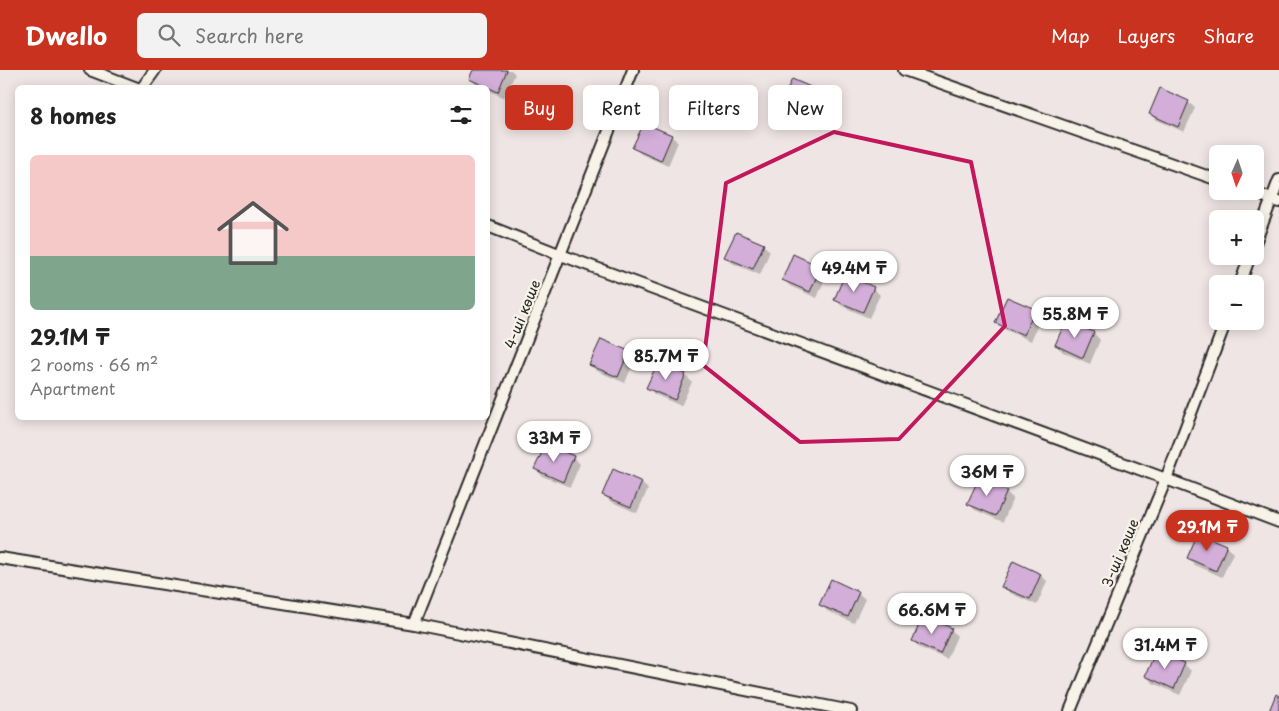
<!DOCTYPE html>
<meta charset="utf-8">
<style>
:root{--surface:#fff;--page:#f2f2f2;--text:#222;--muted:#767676;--line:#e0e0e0;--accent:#c8321e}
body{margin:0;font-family:"Playpen Sans",sans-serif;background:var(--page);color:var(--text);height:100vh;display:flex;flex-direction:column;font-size:19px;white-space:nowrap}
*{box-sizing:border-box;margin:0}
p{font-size:16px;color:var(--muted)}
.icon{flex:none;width:28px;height:28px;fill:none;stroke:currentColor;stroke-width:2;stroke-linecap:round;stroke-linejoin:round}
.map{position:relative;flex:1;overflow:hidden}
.panel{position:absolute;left:15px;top:15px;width:475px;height:335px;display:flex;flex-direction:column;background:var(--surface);border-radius:8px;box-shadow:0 2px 12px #0003}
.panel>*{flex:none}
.banner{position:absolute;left:505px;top:15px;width:475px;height:45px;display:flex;gap:10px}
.needle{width:32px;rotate:183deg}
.tools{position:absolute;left:1209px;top:75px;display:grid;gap:10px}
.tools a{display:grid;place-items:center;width:55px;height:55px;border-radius:8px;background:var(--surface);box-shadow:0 2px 12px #0003;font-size:25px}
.price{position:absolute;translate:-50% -42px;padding:0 11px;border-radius:18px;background:#fff;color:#222;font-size:16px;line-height:32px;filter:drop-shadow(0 1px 2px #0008)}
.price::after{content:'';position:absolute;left:50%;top:30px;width:15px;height:11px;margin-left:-8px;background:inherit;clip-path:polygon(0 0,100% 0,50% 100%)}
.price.current{background:var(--accent);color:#fff}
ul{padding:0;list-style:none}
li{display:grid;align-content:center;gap:10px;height:265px;padding:0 15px}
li+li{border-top:1px solid var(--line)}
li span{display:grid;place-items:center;height:155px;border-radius:8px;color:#555}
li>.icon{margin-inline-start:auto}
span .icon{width:90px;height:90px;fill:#fffc;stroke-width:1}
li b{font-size:21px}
h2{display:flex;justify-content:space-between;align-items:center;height:60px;padding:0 15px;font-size:21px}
.pill{padding:0 18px;border-radius:8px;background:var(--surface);box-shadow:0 2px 12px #0003;font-size:18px;line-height:45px}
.pill.current{background:var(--accent);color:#fff}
header{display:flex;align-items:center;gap:30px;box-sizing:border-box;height:70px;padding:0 25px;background:var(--accent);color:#fff}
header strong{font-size:24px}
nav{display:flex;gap:28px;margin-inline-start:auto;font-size:18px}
.search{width:350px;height:45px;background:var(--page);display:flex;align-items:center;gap:12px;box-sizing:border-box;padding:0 18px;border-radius:8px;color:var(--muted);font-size:19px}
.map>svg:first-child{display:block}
.shadow{fill:#0003}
.building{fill:#d2aed8;stroke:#2b2b2b}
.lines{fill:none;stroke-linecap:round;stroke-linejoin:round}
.service-casing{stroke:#2b2b2b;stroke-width:14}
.service{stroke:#f7f3e8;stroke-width:10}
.marked{fill:none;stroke:#c2185b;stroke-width:4;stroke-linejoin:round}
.labels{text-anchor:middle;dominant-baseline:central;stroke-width:4.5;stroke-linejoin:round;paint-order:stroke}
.street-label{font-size:14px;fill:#2b2b2b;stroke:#f7f3e8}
</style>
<header>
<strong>Dwello</strong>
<div class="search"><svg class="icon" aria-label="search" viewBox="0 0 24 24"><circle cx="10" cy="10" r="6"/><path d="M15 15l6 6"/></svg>Search here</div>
<nav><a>Map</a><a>Layers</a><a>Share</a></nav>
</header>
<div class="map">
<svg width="1279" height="641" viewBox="0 0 1279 641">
<rect width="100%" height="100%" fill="#f0e5e5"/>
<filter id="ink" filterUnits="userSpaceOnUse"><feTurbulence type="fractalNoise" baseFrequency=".02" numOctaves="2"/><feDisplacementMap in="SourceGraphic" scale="10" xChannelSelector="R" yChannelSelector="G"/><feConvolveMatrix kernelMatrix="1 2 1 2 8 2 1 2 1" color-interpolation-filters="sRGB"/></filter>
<g filter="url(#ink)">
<g class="shadow">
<polygon points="475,0 511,0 515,4 504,28 488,20 488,18 477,16 471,9"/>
<polygon points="793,11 820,22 826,29 816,53 789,41 782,34"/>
<polygon points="1188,32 1195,38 1184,62 1157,50 1151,44"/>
<polygon points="671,66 678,72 668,96 641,84 634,78"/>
<polygon points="763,175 770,181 760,205 732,193 726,187"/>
<polygon points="820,198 827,204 817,228 790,216 783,209"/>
<polygon points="873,218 880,225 869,248 842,236 836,230"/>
<polygon points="1007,229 1034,240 1041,247 1031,271 1004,259 997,252"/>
<polygon points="1067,251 1094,263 1100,270 1090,294 1063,282 1056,275"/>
<polygon points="628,283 635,289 625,313 597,301 591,295"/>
<polygon points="685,305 692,312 681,336 654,324 648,317"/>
<polygon points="573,387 580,394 570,417 542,406 536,399"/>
<polygon points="641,413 648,419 637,443 610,431 604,425"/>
<polygon points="1006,422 1013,428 1003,452 975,440 969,434"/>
<polygon points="1226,476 1233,483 1222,507 1195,495 1189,488"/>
<polygon points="1040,505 1047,511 1037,535 1010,523 1003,517"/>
<polygon points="858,523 865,529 854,553 827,541 821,534"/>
<polygon points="951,559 957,566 947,589 920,578 913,571"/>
<polygon points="1184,594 1191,601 1180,625 1153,613 1146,606"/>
</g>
<g class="building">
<polygon points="473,0 507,0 498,22 469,9"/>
<polygon points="792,9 820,21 809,47 781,34"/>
<polygon points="1160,18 1189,31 1178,57 1149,44"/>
<polygon points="644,53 672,65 661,91 632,78"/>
<polygon points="736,162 764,174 753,199 724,187"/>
<polygon points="793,184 821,197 810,222 782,210"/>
<polygon points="845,204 874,217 863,242 834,230"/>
<polygon points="1007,227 1035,239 1024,265 995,253"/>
<polygon points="1066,250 1094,262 1083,288 1055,275"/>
<polygon points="601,269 629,281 618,307 589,295"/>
<polygon points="658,292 686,304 675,330 646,318"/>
<polygon points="546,374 574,386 563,412 534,399"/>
<polygon points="613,399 642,412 631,437 602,425"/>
<polygon points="979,408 1007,421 996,446 967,434"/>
<polygon points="1198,463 1227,475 1216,501 1187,488"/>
<polygon points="1013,491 1041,504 1030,529 1001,517"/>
<polygon points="831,509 859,522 848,547 819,535"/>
<polygon points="923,546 952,558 940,584 912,571"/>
<polygon points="1156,581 1185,593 1174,619 1145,606"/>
<polygon points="1276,624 1279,626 1279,641 1269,641"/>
</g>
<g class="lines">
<defs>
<g id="service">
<polyline points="90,0 137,18"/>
<polyline points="904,0 1218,110"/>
<polyline points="142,18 155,0"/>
<polyline points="1250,121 1279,132"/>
<polyline points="488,156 561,185 1166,409 1279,452"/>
<polyline points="1255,173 1279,110"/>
<polyline points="1240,214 1250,186"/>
<polyline points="0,488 414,554 851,641"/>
<polyline points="414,554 633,0"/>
<polyline points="1070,641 1166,409 1226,251"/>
</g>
</defs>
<use href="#service" class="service-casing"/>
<use href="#service" class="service"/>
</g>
</g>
<path class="marked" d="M 834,62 L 971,92 L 1005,256 L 899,369 L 800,372 L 703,295 L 726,113 Z"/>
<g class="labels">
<g class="street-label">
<text transform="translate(522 244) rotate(-68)">4-ші көше</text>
<text transform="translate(1120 483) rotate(-67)">3-ші көше</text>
</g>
</g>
</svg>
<div class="tools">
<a><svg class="needle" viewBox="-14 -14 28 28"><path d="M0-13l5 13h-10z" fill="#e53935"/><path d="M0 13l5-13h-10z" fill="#767676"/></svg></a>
<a>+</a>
<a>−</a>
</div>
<b class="price" style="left:854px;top:223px">49.4M ₸</b>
<b class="price" style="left:1075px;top:269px">55.8M ₸</b>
<b class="price" style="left:666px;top:311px">85.7M ₸</b>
<b class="price" style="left:554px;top:393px">33M ₸</b>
<b class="price" style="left:987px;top:427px">36M ₸</b>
<b class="price current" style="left:1207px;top:482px">29.1M ₸</b>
<b class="price" style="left:932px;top:565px">66.6M ₸</b>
<b class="price" style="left:1165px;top:600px">31.4M ₸</b>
<div class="banner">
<a class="pill current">Buy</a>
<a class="pill">Rent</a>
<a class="pill">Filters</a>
<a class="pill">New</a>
</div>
<section class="panel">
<h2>8 homes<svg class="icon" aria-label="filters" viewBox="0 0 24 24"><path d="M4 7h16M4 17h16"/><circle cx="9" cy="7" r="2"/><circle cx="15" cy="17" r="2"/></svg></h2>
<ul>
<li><span style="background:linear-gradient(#f6c9c9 65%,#7fa58c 0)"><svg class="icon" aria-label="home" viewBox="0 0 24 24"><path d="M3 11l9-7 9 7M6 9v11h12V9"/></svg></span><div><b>29.1M ₸</b><p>2 rooms · 66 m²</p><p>Apartment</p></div></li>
</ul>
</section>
</div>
